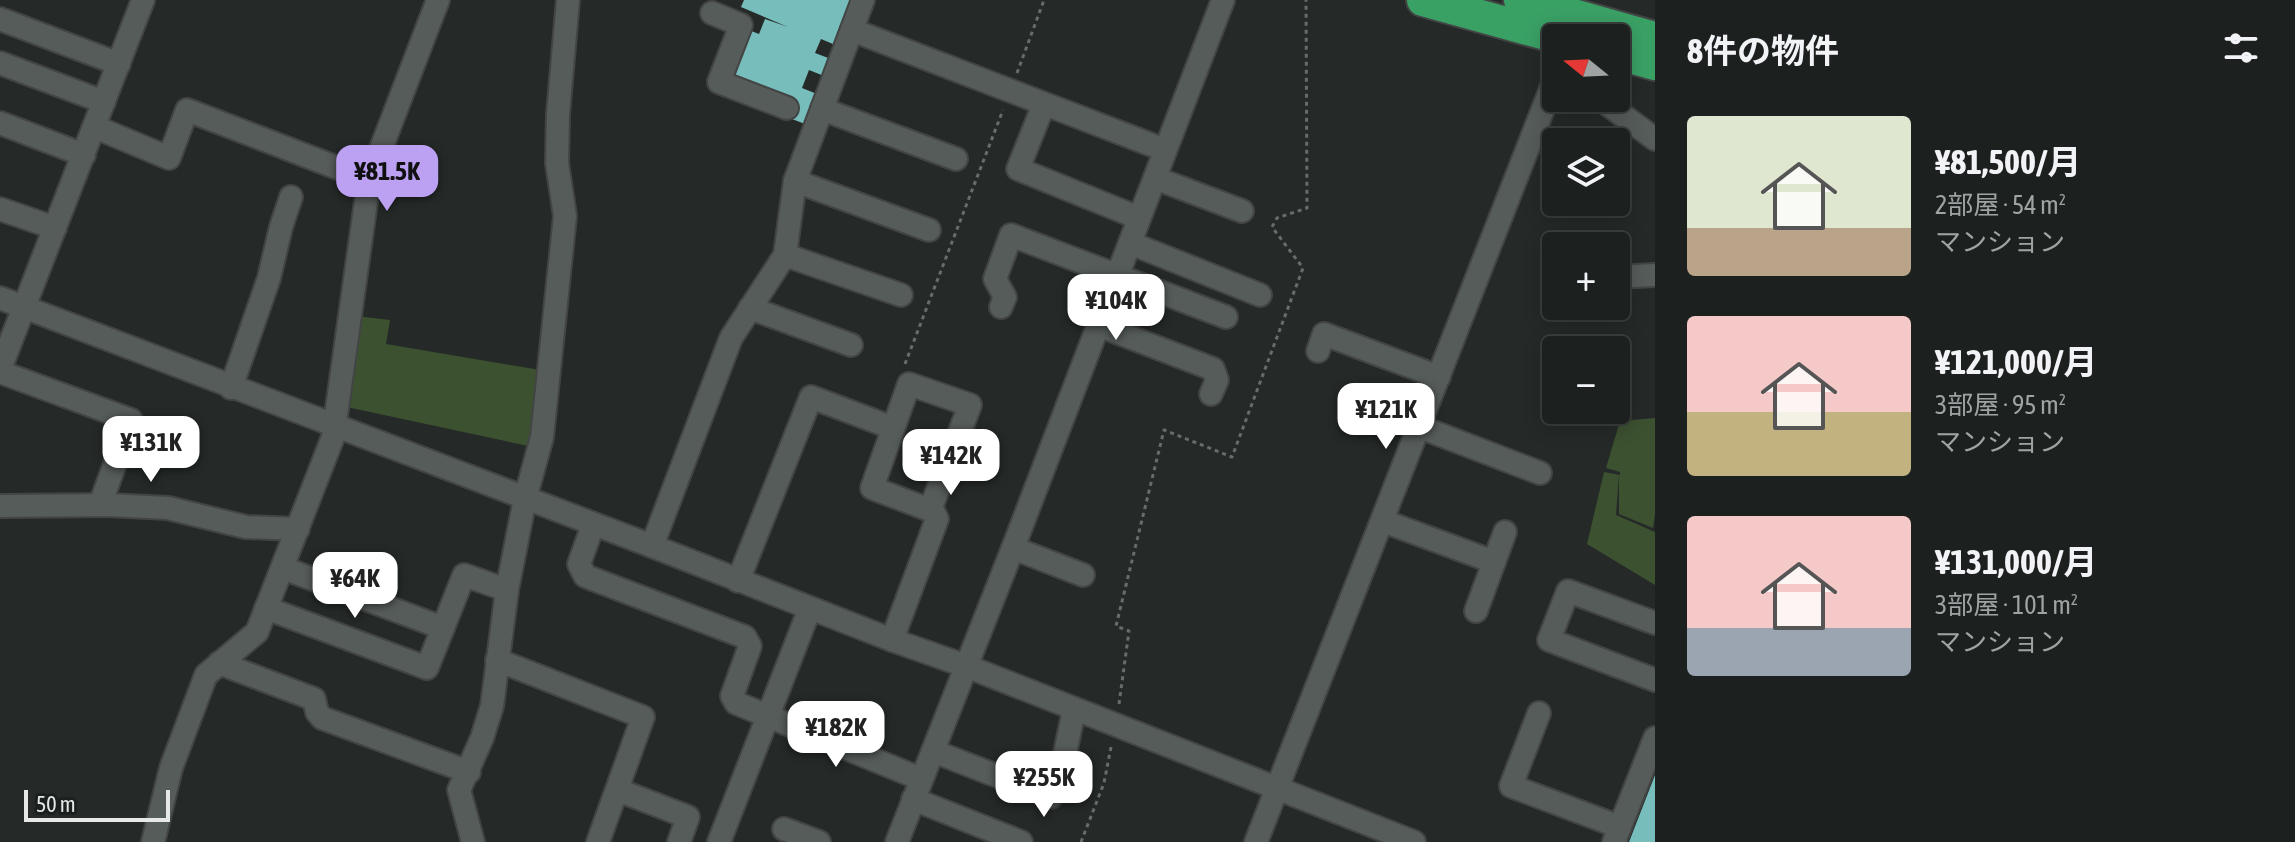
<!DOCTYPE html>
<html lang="ja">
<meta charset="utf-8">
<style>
:root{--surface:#1c201e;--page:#292d2b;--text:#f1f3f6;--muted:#a0a3a4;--line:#3a3e3c;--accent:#bca0f2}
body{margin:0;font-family:"Asap Condensed","Noto Sans JP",sans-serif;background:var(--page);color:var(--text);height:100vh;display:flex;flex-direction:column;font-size:30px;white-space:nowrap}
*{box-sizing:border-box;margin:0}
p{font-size:26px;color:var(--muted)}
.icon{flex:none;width:44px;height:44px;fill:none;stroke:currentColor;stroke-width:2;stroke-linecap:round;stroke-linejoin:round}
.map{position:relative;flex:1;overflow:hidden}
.drawer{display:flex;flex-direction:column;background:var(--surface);width:640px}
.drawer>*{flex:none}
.needle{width:52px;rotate:288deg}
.buttons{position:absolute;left:1542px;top:24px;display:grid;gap:16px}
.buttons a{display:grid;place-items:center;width:88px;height:88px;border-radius:8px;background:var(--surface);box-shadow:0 4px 20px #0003,0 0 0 2px var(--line);font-size:40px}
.scale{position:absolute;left:24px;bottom:20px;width:146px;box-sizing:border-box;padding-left:8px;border:4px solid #e5e8e7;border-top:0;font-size:22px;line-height:28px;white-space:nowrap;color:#e5e8e7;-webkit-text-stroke:6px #1b201f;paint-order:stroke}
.price{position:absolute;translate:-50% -68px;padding:0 18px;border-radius:16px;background:#fff;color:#222;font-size:26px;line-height:52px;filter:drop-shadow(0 2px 4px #0008)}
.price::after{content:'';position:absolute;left:50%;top:48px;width:24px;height:18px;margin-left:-12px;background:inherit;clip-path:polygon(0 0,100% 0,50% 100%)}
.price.on{background:var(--accent);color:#111}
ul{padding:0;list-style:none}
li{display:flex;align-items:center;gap:24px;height:200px;padding:0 32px}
li span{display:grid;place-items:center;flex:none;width:224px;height:160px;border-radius:8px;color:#555}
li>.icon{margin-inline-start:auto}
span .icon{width:96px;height:96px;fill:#fffc;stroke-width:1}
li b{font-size:34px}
h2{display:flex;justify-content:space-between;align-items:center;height:96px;padding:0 32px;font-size:34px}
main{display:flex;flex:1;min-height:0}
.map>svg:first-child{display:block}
.green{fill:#3c5130}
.building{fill:#77bdbc}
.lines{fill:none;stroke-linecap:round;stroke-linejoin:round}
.minor-casing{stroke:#424544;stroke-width:26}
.highway-casing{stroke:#424544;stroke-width:36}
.path{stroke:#686c6a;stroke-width:3;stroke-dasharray:4 4;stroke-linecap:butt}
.minor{stroke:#565c5a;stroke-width:22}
.highway{stroke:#3aa165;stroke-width:32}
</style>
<main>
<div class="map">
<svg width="1655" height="842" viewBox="0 0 1655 842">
<rect width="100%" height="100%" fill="#252a28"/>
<g class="green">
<polygon points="356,316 390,320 386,344 540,370 533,447 342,406"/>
<polygon points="1655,418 1655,514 1653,528 1619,514 1619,475 1616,515 1655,532 1655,585 1587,544 1604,472 1620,475 1620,472 1606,468 1620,421"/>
</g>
<g class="building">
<polygon points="744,0 850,0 833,44 821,39 815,53 831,59 824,76 809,70 802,88 817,94 805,124 709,87 731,30 746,29 759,34 765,19 788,27 741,7"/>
<polygon points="1655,775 1655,842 1629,842"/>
</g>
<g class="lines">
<defs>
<g id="minor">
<polyline points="712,13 741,25 719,82 787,108"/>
<polyline points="0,19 119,64"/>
<polyline points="852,30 1165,150"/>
<polyline points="0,63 104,102"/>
<polyline points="1599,98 1655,139"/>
<polyline points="1044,104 1018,169 1139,218"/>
<polyline points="822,109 956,159"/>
<polyline points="0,123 84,155"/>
<polyline points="95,127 169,158 187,110 369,180"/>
<polyline points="1155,178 1242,211"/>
<polyline points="795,181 929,230"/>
<polyline points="0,209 55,228"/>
<polyline points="1130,243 1260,295"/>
<polyline points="785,255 901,295"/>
<polyline points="1616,277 1655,275"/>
<polyline points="0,298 652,546 892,640 966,666 1414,842"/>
<polyline points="1001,307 1005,297 995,279 1011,235 1226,317"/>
<polyline points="750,308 851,345"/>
<polyline points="1098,325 1213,369 1217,380 1211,394"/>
<polyline points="1318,351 1324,334 1439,377"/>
<polyline points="0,369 143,0"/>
<polyline points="0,372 131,420 100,505"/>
<polyline points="231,388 269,278 281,227 291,197"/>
<polyline points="1420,427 1540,473"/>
<polyline points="0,506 108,505 168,508 246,527 298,529"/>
<polyline points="1383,521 1494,562"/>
<polyline points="593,525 579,564 585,576 745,637 750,646 732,696 736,703 921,779"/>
<polyline points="652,546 731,338 785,255 795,181 863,0"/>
<polyline points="1013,548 1083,575"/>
<polyline points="283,568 443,628"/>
<polyline points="738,581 811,397 893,428"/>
<polyline points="266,608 427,668 464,575 507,590"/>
<polyline points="1476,611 1505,532"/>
<polyline points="1655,623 1568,591 1549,640 1655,680"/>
<polyline points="892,640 937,519 933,511 930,510 872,488 909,384 970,405 930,510"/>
<polyline points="497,660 643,717 598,842"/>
<polyline points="219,663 314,699 317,712 322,718 469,772"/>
<polyline points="1539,713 1511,786 1620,827"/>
<polyline points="933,751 1051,797 1062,768 1074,710"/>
<polyline points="618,790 688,817 679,842"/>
<polyline points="913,799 1021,842"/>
<polyline points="784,829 819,842"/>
<polyline points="153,842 171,768 206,675 257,632 333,437 369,180 438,0"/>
<polyline points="473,842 459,790 482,738 492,706 507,590 525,499 542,437 565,216 557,163 558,114 568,0"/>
<polyline points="719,842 810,608"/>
<polyline points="897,842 1013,548 1223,0"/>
<polyline points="1256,842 1556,76"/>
<polyline points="1614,842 1655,738"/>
</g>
<g id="highway">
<polyline points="1423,0 1560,38"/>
<polyline points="1520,0 1655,38"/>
<polyline points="1616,53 1655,64"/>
</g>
</defs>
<use href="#minor" class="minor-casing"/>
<use href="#highway" class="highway-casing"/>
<g class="path">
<polyline points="1017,73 1044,0"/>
<polyline points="905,364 1003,110"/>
<polyline points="1119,704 1129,631 1116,626 1164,430 1232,457 1303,268 1272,227 1277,218 1307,208 1306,0"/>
<polyline points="1081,842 1104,783 1111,747"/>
</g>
<use href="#minor" class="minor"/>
<use href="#highway" class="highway"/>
</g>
</svg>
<div class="buttons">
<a><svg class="needle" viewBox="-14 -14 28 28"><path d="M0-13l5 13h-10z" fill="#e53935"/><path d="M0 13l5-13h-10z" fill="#a0a3a4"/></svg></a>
<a><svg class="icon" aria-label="layers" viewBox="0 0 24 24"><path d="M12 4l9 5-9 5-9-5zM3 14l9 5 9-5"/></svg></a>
<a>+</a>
<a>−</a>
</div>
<div class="scale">50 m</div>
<b class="price on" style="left:387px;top:213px">¥81.5K</b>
<b class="price" style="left:1116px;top:342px">¥104K</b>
<b class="price" style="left:1386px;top:451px">¥121K</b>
<b class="price" style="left:151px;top:484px">¥131K</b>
<b class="price" style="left:951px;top:497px">¥142K</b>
<b class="price" style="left:355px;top:620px">¥64K</b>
<b class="price" style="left:836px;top:769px">¥182K</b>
<b class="price" style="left:1044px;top:819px">¥255K</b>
</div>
<section class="drawer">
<h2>8件の物件<svg class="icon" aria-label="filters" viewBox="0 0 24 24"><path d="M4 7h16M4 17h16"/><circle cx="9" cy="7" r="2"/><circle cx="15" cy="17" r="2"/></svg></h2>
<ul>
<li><span style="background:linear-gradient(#dfe7d0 70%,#b9a48a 0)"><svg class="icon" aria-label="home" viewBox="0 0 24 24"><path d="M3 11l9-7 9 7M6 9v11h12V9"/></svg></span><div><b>¥81,500/月</b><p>2部屋 · 54 m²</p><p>マンション</p></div></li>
<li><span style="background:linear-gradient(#f6c9c9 60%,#c2b280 0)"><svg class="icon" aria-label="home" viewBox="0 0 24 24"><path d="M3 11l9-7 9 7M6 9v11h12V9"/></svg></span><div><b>¥121,000/月</b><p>3部屋 · 95 m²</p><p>マンション</p></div></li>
<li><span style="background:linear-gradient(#f6c9c9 70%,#9aa5b1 0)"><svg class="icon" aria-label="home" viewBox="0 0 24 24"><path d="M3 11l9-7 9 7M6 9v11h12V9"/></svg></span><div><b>¥131,000/月</b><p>3部屋 · 101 m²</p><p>マンション</p></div></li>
</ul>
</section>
</main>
